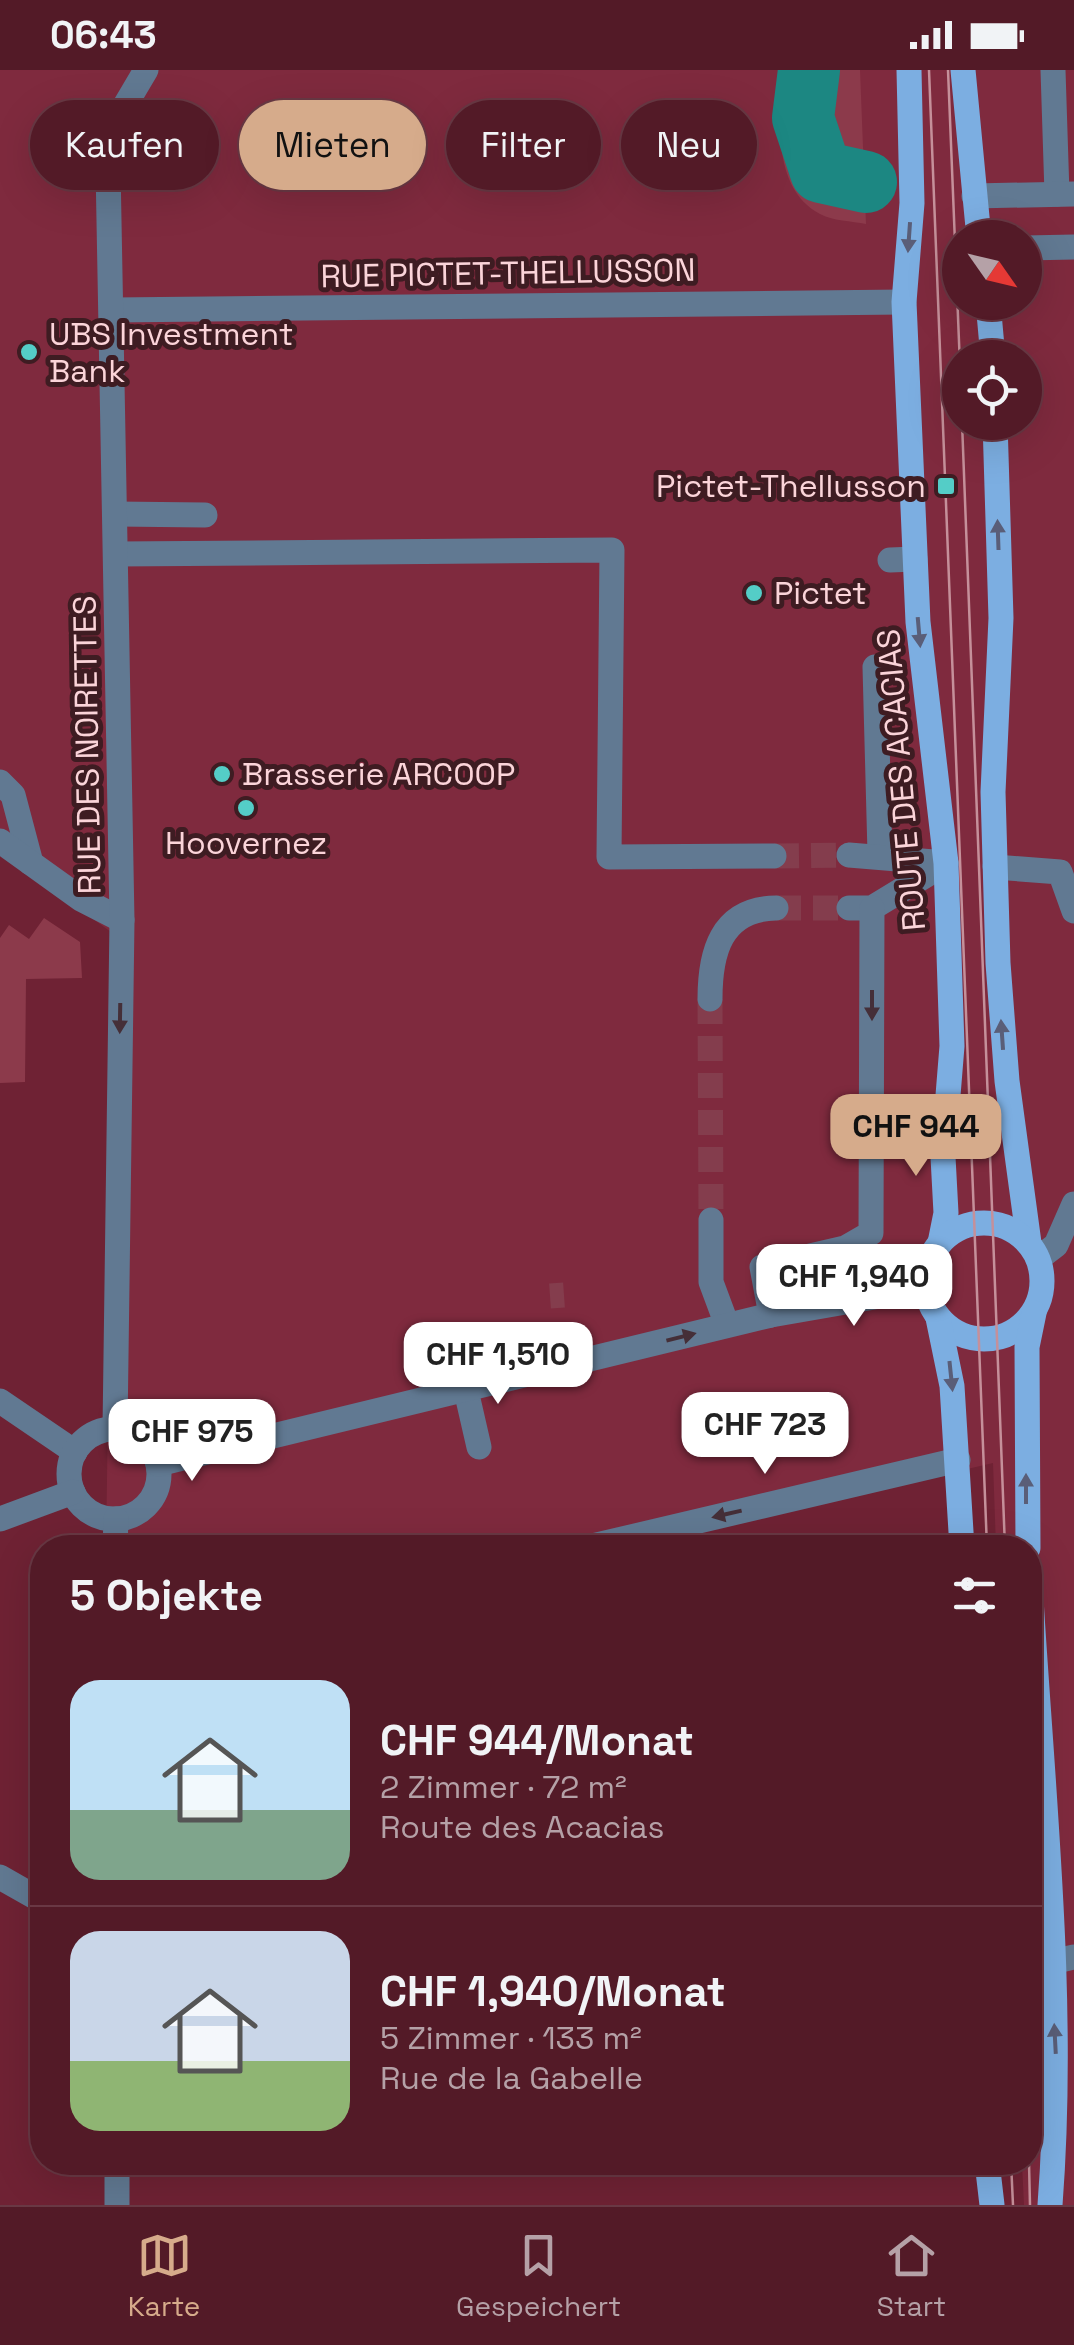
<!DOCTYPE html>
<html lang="de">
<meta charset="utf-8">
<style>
:root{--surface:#531a27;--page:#5c2733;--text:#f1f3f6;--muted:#b5a1a7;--line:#693844;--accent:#d6ab8b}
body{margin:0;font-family:"Space Grotesk",sans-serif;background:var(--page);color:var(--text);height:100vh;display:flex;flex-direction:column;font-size:38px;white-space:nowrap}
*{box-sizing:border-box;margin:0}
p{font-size:32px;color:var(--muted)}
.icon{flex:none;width:55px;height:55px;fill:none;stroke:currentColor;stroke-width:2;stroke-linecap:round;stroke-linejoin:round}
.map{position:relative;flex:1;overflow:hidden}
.panel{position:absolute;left:30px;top:1465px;width:1012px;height:640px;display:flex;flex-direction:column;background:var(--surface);border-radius:40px;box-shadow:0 10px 40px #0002,0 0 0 2px var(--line)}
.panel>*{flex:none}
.guide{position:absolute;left:30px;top:30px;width:1015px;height:90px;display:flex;gap:20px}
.needle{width:65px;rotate:124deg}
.tools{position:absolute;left:942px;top:150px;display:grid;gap:20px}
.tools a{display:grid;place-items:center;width:100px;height:100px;border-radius:50%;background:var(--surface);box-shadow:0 10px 40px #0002,0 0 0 2px var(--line);font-size:50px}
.price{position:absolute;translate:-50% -85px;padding:0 22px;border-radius:20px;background:#fff;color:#222;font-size:32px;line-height:65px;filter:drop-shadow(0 2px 5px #0008)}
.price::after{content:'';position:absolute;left:50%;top:60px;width:30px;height:22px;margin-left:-15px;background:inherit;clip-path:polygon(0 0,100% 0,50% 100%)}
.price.active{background:var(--accent);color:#111}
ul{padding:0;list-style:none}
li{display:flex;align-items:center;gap:30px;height:250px;padding:0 40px}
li+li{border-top:2px solid var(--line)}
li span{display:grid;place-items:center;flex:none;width:280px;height:200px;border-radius:30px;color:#555}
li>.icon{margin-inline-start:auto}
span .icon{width:120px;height:120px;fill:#fffc;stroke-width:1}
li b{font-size:42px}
h2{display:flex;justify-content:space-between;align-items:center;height:120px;padding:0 40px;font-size:42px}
.pill{padding:0 35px;border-radius:45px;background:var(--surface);box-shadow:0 10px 40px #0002,0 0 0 2px var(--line);font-size:35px;line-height:90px}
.pill.active{background:var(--accent);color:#111}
.status{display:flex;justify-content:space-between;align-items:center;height:70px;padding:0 50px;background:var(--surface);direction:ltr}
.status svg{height:28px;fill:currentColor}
.menu{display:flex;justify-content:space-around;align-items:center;height:140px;border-top:2px solid var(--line);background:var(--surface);font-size:28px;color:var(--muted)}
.menu a{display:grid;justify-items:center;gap:5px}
.menu .active{color:var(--accent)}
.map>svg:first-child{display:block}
.built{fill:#7f2a3e;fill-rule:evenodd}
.green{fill:#8c3a4b}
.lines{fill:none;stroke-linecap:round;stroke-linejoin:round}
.river{stroke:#1c8782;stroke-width:62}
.minor-tunnel{stroke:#843d4d;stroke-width:25;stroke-dasharray:25 12;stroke-linecap:butt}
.minor{stroke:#617992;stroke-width:25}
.major{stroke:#7caee1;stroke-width:25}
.tram{stroke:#c5909a;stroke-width:2.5}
.oneway{fill:#5a5e78}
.oneway2{fill:#452f38}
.poi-dot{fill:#54cdc7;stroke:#3e1c22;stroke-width:4}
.labels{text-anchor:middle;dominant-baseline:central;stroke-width:10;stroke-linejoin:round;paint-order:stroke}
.street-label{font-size:32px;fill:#fbd4d9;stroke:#3e1c22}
.poi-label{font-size:32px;fill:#fbd4d9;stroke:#3e1c22;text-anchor:start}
</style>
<div class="status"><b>06:43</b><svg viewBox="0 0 49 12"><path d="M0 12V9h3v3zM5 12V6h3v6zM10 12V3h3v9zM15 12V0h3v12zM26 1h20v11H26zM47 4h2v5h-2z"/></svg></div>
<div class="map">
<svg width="1074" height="2135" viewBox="0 0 1074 2135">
<rect width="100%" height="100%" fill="#6f2234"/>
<path class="built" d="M 0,0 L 1074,0 L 1074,2135 L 1024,2135 L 1022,2093 L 1030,2092 L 1030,1478 L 996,1477 L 993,1393 L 633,1477 L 106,1477 L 115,865 L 0,781 ZM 960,168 L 1025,168 L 1025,232 L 960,232 ZM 960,288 L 1025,288 L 1025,352 L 960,352 Z"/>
<g class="green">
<path d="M 781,0 L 860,0 L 866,154 C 852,151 832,151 820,144 C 770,117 781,47 781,0 Z"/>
<polygon points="44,848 80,872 82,908 26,909 25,1012 0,1013 0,868 9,855 29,869"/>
</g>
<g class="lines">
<polyline class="river" points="809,0 803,48 821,102 866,112"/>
<g class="minor-tunnel">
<polyline points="774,786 849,785"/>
<polyline points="776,838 849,838"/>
<polyline points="710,929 711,1150"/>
<polyline points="550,1226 564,1225"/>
</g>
<g class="minor">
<polyline points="1053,0 1057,124"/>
<polyline points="974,126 1074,124"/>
<polyline points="1025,178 1074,177"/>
<polyline points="113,240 904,232"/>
<polyline points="116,444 205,445"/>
<polyline points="117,484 612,480 609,787 774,786"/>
<polyline points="890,490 915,489"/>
<polyline points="875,597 880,784"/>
<polyline points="0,712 13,725 31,793"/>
<polyline points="0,771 81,829 122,850"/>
<polyline points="849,785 946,793"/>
<polyline points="995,797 1060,802 1074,841"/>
<polyline points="849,838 872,838 946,793"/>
<path d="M 710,929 C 710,884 720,839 776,838"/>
<polyline points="711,1150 711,1212 727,1255"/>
<polyline points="1039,1188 1056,1175 1074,1134"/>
<polyline points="771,1245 762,1197 845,1178 871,1163 872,838"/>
<polyline points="465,1316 479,1377"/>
<polyline points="0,1331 75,1382"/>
<polyline points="115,1359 122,850 108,97 117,49 146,0"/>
<circle cx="114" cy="1404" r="45"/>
<polyline points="158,1394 771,1245 926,1218"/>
<polyline points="0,1449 73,1422"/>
<polyline points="115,1478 116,1449"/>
<polyline points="584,1478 958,1390"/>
<polyline points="0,1807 42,1831"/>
<polyline points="1052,1892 1074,1887"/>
<polyline points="117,2092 117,2135"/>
</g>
<g class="major">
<polyline points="909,0 912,133 904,232 918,552 946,793 952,976 943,1087 946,1143 940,1173"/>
<polyline points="963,0 979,168"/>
<polyline points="988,232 993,288"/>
<polyline points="995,352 1001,548 993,722 998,893 1007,1011 1029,1173"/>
<circle cx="984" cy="1211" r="58"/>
<polyline points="938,1248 952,1316 962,1478"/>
<polyline points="1028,1478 1027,1277 1034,1243"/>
<path d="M 1030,1512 C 1042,1720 1066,1927 1050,2135"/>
<polyline points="987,2092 992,2135"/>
</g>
<g class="tram">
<polyline points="929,0 987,1478"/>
<polyline points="948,0 960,296"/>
<polyline points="962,352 1005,1478"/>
<polyline points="1011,2092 1013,2135"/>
<polyline points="1029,2092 1030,2135"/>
</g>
</g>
<defs><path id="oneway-solid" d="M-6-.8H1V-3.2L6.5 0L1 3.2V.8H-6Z" transform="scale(2.5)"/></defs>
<g class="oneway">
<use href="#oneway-solid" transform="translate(909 167) rotate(94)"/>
<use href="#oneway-solid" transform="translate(998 465) rotate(-92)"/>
<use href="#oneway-solid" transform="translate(919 562) rotate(85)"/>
<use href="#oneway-solid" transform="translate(1002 965) rotate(-94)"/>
<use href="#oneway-solid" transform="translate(951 1306) rotate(84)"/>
<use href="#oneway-solid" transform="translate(1026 1419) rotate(-90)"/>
<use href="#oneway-solid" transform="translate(1055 1969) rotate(-93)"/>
</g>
<g class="oneway2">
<use href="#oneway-solid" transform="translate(872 935) rotate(90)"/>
<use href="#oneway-solid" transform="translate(120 948) rotate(91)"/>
<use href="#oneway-solid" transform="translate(681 1267) rotate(-14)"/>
<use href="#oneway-solid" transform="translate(727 1444) rotate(167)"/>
</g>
<g class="poi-dot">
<circle cx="29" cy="282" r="10"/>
<rect x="936" y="406" width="20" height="20" rx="5"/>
<circle cx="754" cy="523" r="10"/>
<circle cx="222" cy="704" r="10"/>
<circle cx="246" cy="738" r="10"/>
</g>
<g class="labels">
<g class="street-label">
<text transform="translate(508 203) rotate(-1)">RUE PICTET-THELLUSSON</text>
<text transform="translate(87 675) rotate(-91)">RUE DES NOIRETTES</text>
<text transform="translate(901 710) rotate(-95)">ROUTE DES ACACIAS</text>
</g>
<g class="poi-label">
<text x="49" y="264">UBS Investment<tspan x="49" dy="37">Bank</tspan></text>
<text x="926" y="416" text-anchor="end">Pictet-Thellusson</text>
<text x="774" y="523">Pictet</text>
<text x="242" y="704">Brasserie ARCOOP</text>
<text x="246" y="773" text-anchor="middle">Hoovernez</text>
</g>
</g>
</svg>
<div class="tools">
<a><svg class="needle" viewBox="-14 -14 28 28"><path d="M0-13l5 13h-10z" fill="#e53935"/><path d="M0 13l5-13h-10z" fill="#b5a1a7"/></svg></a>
<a><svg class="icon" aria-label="locate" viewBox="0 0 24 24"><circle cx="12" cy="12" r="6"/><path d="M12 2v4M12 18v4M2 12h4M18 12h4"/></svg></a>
</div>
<b class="price active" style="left:916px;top:1109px">CHF 944</b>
<b class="price" style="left:854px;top:1259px">CHF 1,940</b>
<b class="price" style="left:498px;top:1337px">CHF 1,510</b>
<b class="price" style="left:765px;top:1407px">CHF 723</b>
<b class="price" style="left:192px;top:1414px">CHF 975</b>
<div class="guide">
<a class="pill">Kaufen</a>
<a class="pill active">Mieten</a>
<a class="pill">Filter</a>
<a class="pill">Neu</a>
</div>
<section class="panel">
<h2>5 Objekte<svg class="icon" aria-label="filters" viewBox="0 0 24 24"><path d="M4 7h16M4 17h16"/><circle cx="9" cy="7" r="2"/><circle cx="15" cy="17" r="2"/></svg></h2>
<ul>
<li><span style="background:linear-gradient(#bfe0f5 65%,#7fa58c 0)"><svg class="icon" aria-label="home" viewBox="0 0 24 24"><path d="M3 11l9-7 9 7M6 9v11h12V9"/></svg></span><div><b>CHF 944/Monat</b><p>2 Zimmer · 72 m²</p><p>Route des Acacias</p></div></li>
<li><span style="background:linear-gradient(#c9d6e8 65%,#8fb573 0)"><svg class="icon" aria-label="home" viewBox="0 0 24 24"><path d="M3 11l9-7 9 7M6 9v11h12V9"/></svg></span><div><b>CHF 1,940/Monat</b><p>5 Zimmer · 133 m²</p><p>Rue de la Gabelle</p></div></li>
</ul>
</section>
</div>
<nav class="menu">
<a class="active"><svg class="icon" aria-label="map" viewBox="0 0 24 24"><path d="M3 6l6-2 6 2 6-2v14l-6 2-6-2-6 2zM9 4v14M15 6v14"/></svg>Karte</a>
<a><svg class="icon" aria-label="saved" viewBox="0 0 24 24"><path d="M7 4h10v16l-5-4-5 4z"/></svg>Gespeichert</a>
<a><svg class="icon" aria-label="home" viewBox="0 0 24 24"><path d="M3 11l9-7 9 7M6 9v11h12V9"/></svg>Start</a>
</nav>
